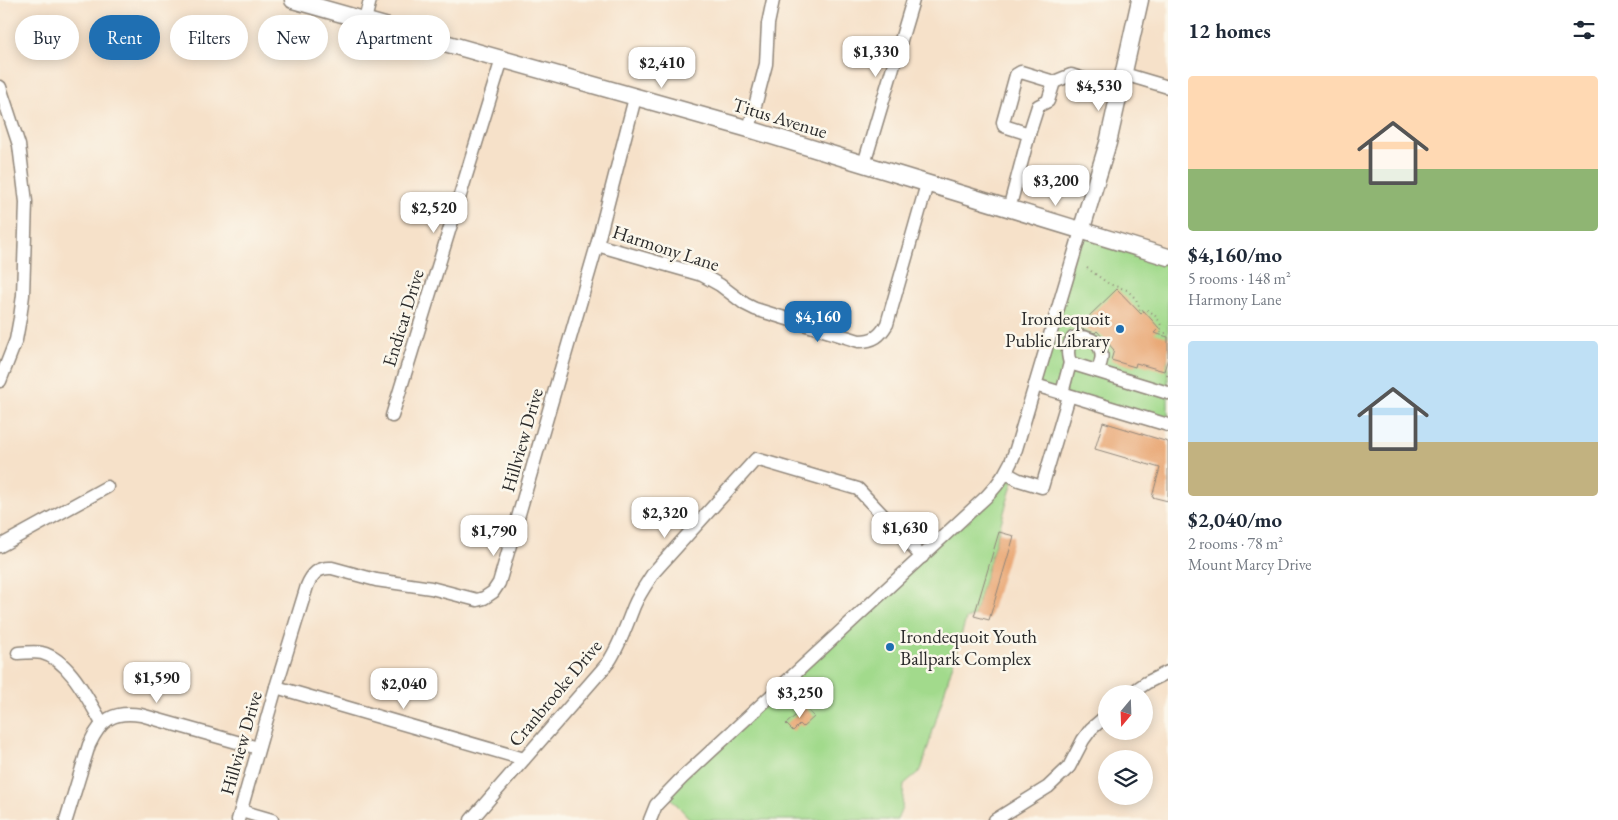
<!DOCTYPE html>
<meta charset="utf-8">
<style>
:root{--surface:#fff;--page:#f6f6f7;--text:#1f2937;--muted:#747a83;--line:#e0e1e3;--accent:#1f6fb2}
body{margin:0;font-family:"EB Garamond",serif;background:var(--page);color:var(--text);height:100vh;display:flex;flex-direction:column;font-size:19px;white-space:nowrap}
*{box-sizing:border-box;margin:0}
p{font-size:16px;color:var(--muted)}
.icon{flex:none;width:28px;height:28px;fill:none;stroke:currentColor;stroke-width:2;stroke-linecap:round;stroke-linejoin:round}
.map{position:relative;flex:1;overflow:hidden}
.drawer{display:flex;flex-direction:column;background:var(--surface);width:450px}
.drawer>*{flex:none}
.top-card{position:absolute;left:15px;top:15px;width:475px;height:45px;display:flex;gap:10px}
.needle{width:32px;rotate:199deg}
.controls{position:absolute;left:1098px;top:685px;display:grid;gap:10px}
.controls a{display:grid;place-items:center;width:55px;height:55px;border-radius:50%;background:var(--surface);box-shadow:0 2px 12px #0003;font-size:25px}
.price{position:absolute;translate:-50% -42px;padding:0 11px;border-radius:10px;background:#fff;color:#222;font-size:16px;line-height:32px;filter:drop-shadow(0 1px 2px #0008)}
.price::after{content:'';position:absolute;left:50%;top:30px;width:15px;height:11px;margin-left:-8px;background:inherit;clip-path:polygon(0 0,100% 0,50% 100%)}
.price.on{background:var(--accent);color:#fff}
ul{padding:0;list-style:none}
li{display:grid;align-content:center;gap:10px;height:265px;padding:0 20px}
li+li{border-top:1px solid var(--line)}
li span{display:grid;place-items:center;height:155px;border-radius:5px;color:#555}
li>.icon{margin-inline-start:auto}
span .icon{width:90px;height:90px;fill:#fffc;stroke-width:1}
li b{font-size:21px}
h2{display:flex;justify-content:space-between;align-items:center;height:60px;padding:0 20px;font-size:21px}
.tag{padding:0 18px;border-radius:22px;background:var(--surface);box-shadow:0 2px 12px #0003;font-size:18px;line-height:45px}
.tag.on{background:var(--accent);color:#fff}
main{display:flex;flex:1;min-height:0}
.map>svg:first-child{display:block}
.green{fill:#a2da8c;stroke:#66825c}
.building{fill:#e9a775}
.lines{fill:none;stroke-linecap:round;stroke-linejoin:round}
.minor-casing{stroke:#90867a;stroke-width:15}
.major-casing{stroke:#90867a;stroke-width:19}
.path{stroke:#90867a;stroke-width:2;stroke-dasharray:1 4;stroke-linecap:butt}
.minor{stroke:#fff;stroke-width:12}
.major{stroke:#fff;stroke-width:16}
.poi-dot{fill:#1f6fb2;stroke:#fbf7ec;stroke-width:2}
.labels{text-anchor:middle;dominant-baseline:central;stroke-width:5;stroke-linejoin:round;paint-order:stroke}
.street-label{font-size:19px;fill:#2b2b2b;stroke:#fbf7ec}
.poi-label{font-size:19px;fill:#2b2b2b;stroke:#fbf7ec;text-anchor:end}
</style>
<main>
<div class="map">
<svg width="1168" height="820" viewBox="0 0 1168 820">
<rect width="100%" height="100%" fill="#fbf7ec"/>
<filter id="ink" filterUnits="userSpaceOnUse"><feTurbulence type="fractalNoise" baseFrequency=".02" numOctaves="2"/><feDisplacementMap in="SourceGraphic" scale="10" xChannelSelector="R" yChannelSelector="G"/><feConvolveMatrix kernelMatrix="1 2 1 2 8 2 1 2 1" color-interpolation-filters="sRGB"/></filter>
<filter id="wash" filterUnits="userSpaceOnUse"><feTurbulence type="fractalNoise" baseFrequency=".0096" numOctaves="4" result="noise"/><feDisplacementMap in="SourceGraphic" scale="20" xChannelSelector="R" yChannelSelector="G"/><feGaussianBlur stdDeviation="1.12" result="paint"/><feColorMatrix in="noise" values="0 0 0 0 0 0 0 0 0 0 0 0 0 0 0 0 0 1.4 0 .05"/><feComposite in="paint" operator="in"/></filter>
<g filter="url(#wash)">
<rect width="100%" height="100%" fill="#f6e1c9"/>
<g class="green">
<polygon points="1081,231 1168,257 1168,426 1035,386"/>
<polygon points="1004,477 1014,478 974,616 966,619 923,764 921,770 904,784 902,808 897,820 691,820 667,794"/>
</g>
<g id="blocks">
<g class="building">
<polygon points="1117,289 1141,314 1144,311 1159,328 1154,333 1168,337 1168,358 1164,371 1136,363 1135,367 1111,360 1114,350 1097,331 1095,333 1082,329 1085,320"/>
<polygon points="1103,422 1168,442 1168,501 1152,497 1160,468 1095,449"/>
<polygon points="999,532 1014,536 989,620 974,616"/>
<polygon points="805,707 814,717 803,727 800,724 793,731 786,724"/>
</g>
</g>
</g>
<g filter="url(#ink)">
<use href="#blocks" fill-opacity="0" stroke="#90867a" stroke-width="1"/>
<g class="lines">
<defs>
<g id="minor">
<polyline points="365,20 370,0"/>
<polyline points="1124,74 1168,87"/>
<polyline points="0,87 19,145 26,202 23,295 20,318 16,340 0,381"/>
<polyline points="749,129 766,64 768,24 773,0"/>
<polyline points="1029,134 1038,106 1048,101 1054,82"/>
<polyline points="864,164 913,0"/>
<polyline points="1009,209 1029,134 1004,126 1003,122 1016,75 1021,72 1054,82 1071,75 1120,91"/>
<path d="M 597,245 L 702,275 L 720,285 L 745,304 L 755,309 L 859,341 C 874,341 880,336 887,324 L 927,184"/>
<path d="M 1070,363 C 1067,353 1067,347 1073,338 C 1096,334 1109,350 1097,371"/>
<polyline points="1035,385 1168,425"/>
<polyline points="1062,393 1070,363 1168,393"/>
<polyline points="392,416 502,59"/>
<polyline points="1006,473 1019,480 1042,487 1069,396"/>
<polyline points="0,546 107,487"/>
<path d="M 18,653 C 26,653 35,651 42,653 C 70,660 88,700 102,723"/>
<polyline points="276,687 524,759"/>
<polyline points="1130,694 1146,683 1168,672"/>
<polyline points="241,811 272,820"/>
<path d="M 66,820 L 89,745 C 101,719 113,711 141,715 L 258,748"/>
<path d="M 238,820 L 276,687 L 307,586 C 312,574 318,567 332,568 L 376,580 L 431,588 L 477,600 L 484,598 L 493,592 L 499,583 L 597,245 L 635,98"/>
<path d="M 471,820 L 608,663 C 620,645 626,626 634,606 C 639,594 647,583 654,572 L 756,459 L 858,489 L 922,557"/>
<path d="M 650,820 L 656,805 L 682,778 L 986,497 C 1000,483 1010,468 1016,449 L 1081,231"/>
<polyline points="995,820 1048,787 1069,767 1083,740 1091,729 1106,716"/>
</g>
<g id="major">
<polyline points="293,0 749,129 1168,257"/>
<polyline points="1081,231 1108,143 1140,0"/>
</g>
</defs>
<use href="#minor" class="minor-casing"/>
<use href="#major" class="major-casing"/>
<g class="path">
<path d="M 1087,268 L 1109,284 L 1127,290 L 1136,299 L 1141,312 L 1144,309 C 1154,312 1159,319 1162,328 L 1159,330 L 1162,333 L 1168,333"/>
<polyline points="1167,376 1168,372"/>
</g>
<use href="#minor" class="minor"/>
<use href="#major" class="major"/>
</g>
</g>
<g class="poi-dot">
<circle cx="1120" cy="329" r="5"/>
<circle cx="890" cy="647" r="5"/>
</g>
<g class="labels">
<g class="street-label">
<text transform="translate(780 118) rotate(17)">Titus Avenue</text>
<text transform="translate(666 248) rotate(18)">Harmony Lane</text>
<text transform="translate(403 318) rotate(-73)">Endicar Drive</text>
<text transform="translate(522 440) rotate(-74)">Hillview Drive</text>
<text transform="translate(555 693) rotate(-50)">Cranbrooke Drive</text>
<text transform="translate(241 743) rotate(-74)">Hillview Drive</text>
</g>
<g class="poi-label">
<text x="1110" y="318">Irondequoit<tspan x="1110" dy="22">Public Library</tspan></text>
<text x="900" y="636" text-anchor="start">Irondequoit Youth<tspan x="900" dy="22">Ballpark Complex</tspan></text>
</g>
</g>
</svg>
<div class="controls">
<a><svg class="needle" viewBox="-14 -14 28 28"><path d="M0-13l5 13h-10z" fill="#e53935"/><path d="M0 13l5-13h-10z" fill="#747a83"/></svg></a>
<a><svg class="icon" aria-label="layers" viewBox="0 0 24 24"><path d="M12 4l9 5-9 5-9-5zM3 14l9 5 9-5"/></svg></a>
</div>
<b class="price" style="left:876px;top:78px">$1,330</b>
<b class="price" style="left:662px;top:89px">$2,410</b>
<b class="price" style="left:1099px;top:112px">$4,530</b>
<b class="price" style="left:1056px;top:207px">$3,200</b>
<b class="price" style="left:434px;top:234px">$2,520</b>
<b class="price on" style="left:818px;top:343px">$4,160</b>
<b class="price" style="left:665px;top:539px">$2,320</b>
<b class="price" style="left:905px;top:554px">$1,630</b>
<b class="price" style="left:494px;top:557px">$1,790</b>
<b class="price" style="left:157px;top:704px">$1,590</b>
<b class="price" style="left:404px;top:710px">$2,040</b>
<b class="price" style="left:800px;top:719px">$3,250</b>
<div class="top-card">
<a class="tag">Buy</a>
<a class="tag on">Rent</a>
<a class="tag">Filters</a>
<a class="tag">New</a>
<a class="tag">Apartment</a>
</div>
</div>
<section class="drawer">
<h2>12 homes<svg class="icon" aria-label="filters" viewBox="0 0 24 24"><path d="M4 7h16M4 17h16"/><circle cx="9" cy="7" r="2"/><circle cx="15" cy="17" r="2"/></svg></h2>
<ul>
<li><span style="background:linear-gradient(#ffd9b3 60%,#8fb573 0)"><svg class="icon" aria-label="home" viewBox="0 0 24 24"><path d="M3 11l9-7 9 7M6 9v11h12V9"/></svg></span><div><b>$4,160/mo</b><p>5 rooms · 148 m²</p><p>Harmony Lane</p></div></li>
<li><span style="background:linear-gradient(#bfe0f5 65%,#c2b280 0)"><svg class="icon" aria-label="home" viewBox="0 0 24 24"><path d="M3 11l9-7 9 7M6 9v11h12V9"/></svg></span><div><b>$2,040/mo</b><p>2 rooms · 78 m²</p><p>Mount Marcy Drive</p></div></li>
</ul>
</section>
</main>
